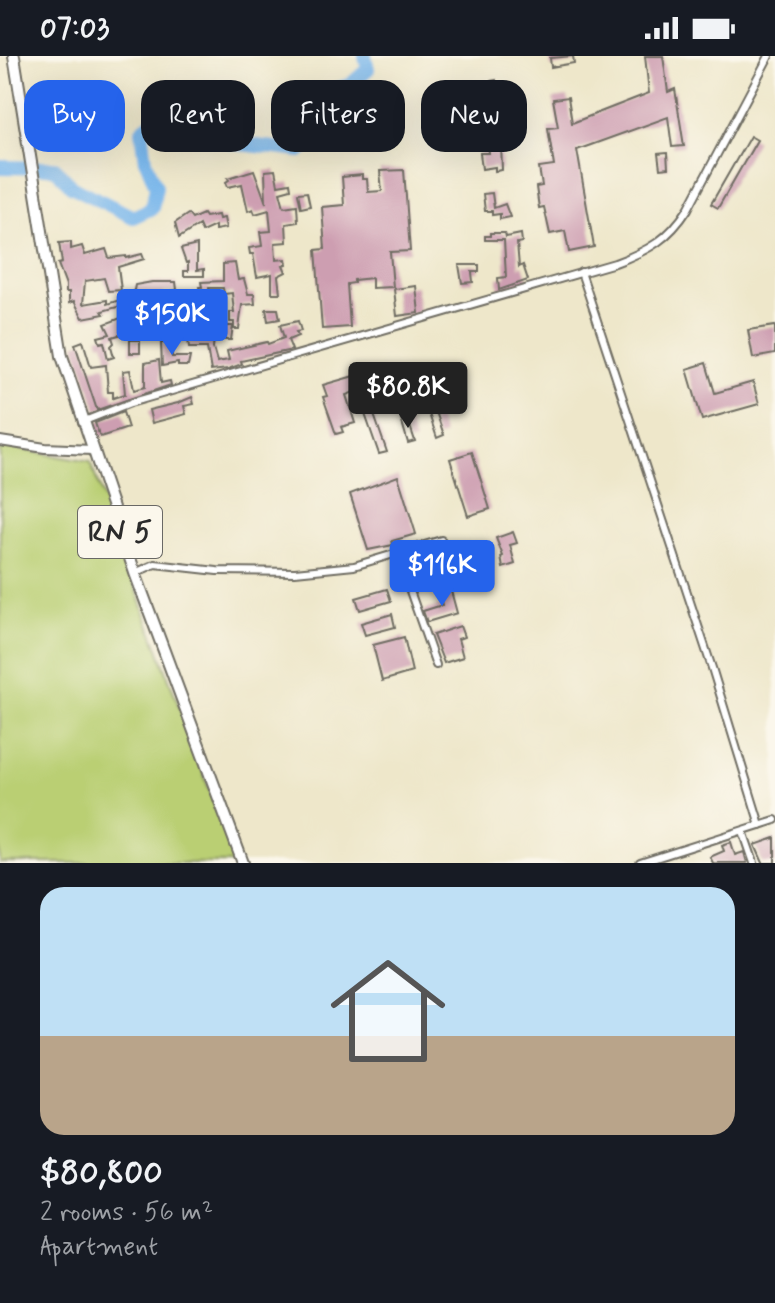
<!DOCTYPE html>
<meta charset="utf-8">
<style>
:root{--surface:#171b24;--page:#20242c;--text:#f1f3f6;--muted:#9ea1a6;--accent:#2563eb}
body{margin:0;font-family:Mynerve,sans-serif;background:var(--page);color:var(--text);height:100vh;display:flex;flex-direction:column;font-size:30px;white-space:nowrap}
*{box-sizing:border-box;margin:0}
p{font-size:26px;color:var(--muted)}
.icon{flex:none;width:44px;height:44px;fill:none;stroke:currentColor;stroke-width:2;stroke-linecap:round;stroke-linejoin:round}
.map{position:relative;height:807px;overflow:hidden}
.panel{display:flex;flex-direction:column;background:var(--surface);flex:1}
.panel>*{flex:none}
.banner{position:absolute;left:24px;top:24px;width:728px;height:72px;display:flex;gap:16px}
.price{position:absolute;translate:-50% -68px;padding:0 18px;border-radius:8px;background:var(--accent);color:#fff;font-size:26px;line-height:52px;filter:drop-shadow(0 2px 4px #0008)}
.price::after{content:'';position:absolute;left:50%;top:48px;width:24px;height:18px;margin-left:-12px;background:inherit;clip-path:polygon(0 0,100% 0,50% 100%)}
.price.selected{background:#222;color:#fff}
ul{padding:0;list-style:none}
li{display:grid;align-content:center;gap:16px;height:424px;padding:0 40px}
li span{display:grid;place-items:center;height:248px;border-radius:24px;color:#555}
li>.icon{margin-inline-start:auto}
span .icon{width:144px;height:144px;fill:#fffc;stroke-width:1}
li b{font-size:34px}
.pill{padding:0 28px;border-radius:24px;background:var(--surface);box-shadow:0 8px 32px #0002;font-size:28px;line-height:72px}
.pill.selected{background:var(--accent);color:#fff}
.status{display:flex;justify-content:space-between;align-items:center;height:56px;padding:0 40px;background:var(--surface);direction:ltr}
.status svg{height:22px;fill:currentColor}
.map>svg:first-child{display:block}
.green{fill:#bacf73;stroke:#727d4f;stroke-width:2}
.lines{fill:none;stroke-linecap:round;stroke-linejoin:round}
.river{stroke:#78b6eb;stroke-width:14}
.building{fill:#cd9eb1}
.minor-casing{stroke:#6f6d63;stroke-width:10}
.tertiary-casing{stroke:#6f6d63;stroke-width:12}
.primary-casing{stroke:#6f6d63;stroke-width:14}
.minor{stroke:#fff;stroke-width:6}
.tertiary{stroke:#fff;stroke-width:8}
.primary{stroke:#fff;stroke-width:10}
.labels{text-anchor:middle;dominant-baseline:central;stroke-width:6;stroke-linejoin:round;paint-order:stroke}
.shield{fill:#fbf7ec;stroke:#696865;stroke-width:2}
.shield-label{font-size:30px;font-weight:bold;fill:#2b2b2b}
</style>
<div class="status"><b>07:03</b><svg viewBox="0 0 49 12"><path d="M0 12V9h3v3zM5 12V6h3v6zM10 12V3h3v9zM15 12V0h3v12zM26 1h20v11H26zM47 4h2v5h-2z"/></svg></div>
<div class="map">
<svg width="775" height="807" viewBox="0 0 775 807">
<rect width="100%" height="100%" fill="#fbf7ec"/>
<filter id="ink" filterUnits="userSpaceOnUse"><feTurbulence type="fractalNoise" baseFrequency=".0125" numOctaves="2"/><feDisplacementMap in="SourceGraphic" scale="16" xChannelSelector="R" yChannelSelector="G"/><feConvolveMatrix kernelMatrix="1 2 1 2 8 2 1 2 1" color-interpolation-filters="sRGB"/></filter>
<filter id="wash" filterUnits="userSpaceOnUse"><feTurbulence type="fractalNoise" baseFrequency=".006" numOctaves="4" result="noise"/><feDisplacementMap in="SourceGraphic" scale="32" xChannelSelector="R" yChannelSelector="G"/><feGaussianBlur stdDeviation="1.8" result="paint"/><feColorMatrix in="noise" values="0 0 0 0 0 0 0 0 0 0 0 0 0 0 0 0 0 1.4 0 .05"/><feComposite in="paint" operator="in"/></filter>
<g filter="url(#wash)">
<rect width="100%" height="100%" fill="#eee7ca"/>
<polygon class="green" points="0,390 90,406 236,807 0,807"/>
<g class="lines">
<polyline class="river" points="0,111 55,112 71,130 133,161 152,152 156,130 146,105 142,74 160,60 179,62 202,78 231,87 301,95 311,86 300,68 306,46 319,38 350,29 368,13 365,0"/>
</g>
<g id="blocks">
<g class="building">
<polygon points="573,0 574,7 551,11 550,2"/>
<polygon points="645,0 663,0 668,36 675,33 684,90 672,91 668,61 577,94 594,191 569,196 565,175 550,178 544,151 539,152 536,131 542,130 539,112 554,110 548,72 558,71 553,43 568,41 572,67 649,37"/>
<polygon points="496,24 504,66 492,68 491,58 478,58 477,47 489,47 487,37 491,36 490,25"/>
<polygon points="750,80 757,84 718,152 711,148"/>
<polygon points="501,87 502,114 495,115 495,111 482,113 480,97 489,97 488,88"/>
<polygon points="667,97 668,112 660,113 658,98"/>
<polygon points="254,114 266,147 265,115 275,114 278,129 290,127 291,133 280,136 284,151 297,149 298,166 286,168 287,186 275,187 276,204 286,203 287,208 283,209 286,216 278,220 280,237 272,237 272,218 257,221 253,198 250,198 249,192 262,190 260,176 271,175 269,154 255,158 253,153 248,155 242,128 228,131 226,126 229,124 228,122"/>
<polygon points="404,114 410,195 390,196 393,231 372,232 372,222 354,224 354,227 347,228 350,271 322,273 316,194 325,193 322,151 344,149 342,121 362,119 362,123 367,123 368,136 382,135 380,115"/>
<polygon points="307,136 310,150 301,152 298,137"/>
<polygon points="492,137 494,152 505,148 510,161 500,163 500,158 492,159 492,155 485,155 483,138"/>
<polygon points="188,158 192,163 203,158 205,161 218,159 219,163 224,162 226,172 215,174 215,170 202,176 199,169 179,182 175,167"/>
<polygon points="490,177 505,177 506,181 521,178 522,186 517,187 519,211 523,209 528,224 499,234 498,222 506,221 504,184 485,184 485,180 490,180"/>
<polygon points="71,186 71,193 82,190 85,199 106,193 109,202 126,200 126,202 142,198 144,203 118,211 121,234 108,235 104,222 85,225 83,248 107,244 107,248 120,244 121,250 102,255 104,258 83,262 74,245 69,247 69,236 66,236 66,229 58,208 62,207 59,187"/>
<polygon points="197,189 197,214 204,213 204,220 184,220 184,215 188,215 188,206 186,207 181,193"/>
<polygon points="235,207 238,224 244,223 248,238 254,238 255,248 242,249 239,273 234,273 234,266 230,266 230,256 234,256 232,237 224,238 223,232 209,232 210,245 201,245 199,231 202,231 201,226 223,225 223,208"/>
<polygon points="459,209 479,209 479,216 472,216 473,226 462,227"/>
<polygon points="152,226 176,226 177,234 164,236 164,259 178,261 178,269 147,267 127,270 129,276 112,281 114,287 111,290 114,301 108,303 104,286 100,287 98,281 110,278 105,268 126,260 127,262 152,261 152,245 135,246 134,234 135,229"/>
<polygon points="416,230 419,257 397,260 394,233"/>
<polygon points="266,253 278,253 280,263 268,265"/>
<polygon points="298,265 301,275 296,276 298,280 288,284 292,294 241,305 242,308 228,313 211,315 207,292 189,292 187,273 215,271 213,292 217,306 229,304 227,295 267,286 268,288 284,282 280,269"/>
<polygon points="222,270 233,270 231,284 225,284"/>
<polygon points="775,270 775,298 753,302 748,274"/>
<rect x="130" y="284" width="10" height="13"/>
<polygon points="83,285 91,311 106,309 108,336 113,336 113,342 125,338 123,315 130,314 134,334 145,331 145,307 159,304 161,327 170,325 171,329 97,354 75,288"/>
<polygon points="161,287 171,287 172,301 190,301 188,310 178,310 178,307 162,310"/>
<polygon points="706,307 715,337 753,326 759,348 702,364 687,313"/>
<polygon points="423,315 431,340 418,344 420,350 413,352 404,321"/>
<polygon points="354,320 357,329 363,327 387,396 379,398 357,335 346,339 355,367 341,371 343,376 336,378 323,341 327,340 323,329"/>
<polygon points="192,341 194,348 184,350 186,358 152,367 149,354 178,347"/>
<polygon points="435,353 444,379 437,382 428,355"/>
<polygon points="123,356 128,372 100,381 95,367"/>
<polygon points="407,361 415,385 408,387 401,363"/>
<polygon points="472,396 490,453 468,460 450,403"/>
<polygon points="398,420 416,478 392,485 393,489 368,494 350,438"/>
<polygon points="513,476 517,487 510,489 515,508 503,512 501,501 503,500 496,482"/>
<polygon points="387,533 391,545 360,554 356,542"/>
<polygon points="451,535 457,557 427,566 423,555 442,549 439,538"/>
<polygon points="392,558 395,571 365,579 361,567"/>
<polygon points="460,570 464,581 458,583 463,601 444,607 433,579"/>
<polygon points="404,581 412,616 382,625 373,589"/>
<polygon points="775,782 775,807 763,807 755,789"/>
<polygon points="731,786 735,799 744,796 747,807 713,807 710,801 724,795 722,789"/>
</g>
</g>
</g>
<g filter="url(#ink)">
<use href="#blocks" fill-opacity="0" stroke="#6f6d63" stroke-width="2"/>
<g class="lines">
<defs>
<g id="minor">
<polyline points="581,216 712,612 760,769"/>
<path d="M 82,366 L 130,347 L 615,207 C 648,195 669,183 688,153 L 769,0"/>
<polyline points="397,498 436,609"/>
<polyline points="135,517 155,508 217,515 295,516 354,510 441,484"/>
<polyline points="743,775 754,807"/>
<polyline points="640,807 775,764"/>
</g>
<polyline id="tertiary" points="0,385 45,392 92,394"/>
<polyline id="primary" points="14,0 62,300 135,517 243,807"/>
</defs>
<use href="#minor" class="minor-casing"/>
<use href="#tertiary" class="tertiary-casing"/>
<use href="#primary" class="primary-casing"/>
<use href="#minor" class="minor"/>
<use href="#tertiary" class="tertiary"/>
<use href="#primary" class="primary"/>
</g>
</g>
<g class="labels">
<rect class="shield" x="78" y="450" width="84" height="52" rx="6"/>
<g class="shield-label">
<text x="120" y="476">RN 5</text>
</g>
</g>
</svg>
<b class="price" style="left:172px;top:301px">$150K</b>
<b class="price selected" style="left:408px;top:374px">$80.8K</b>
<b class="price" style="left:442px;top:552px">$116K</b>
<div class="banner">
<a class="pill selected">Buy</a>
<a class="pill">Rent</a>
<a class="pill">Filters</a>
<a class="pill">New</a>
</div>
</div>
<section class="panel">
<ul>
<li><span style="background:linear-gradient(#bfe0f5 60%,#b9a48a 0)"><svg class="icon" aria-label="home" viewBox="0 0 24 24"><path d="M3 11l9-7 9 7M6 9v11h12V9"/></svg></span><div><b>$80,800</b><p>2 rooms · 56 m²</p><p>Apartment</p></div></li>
</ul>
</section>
